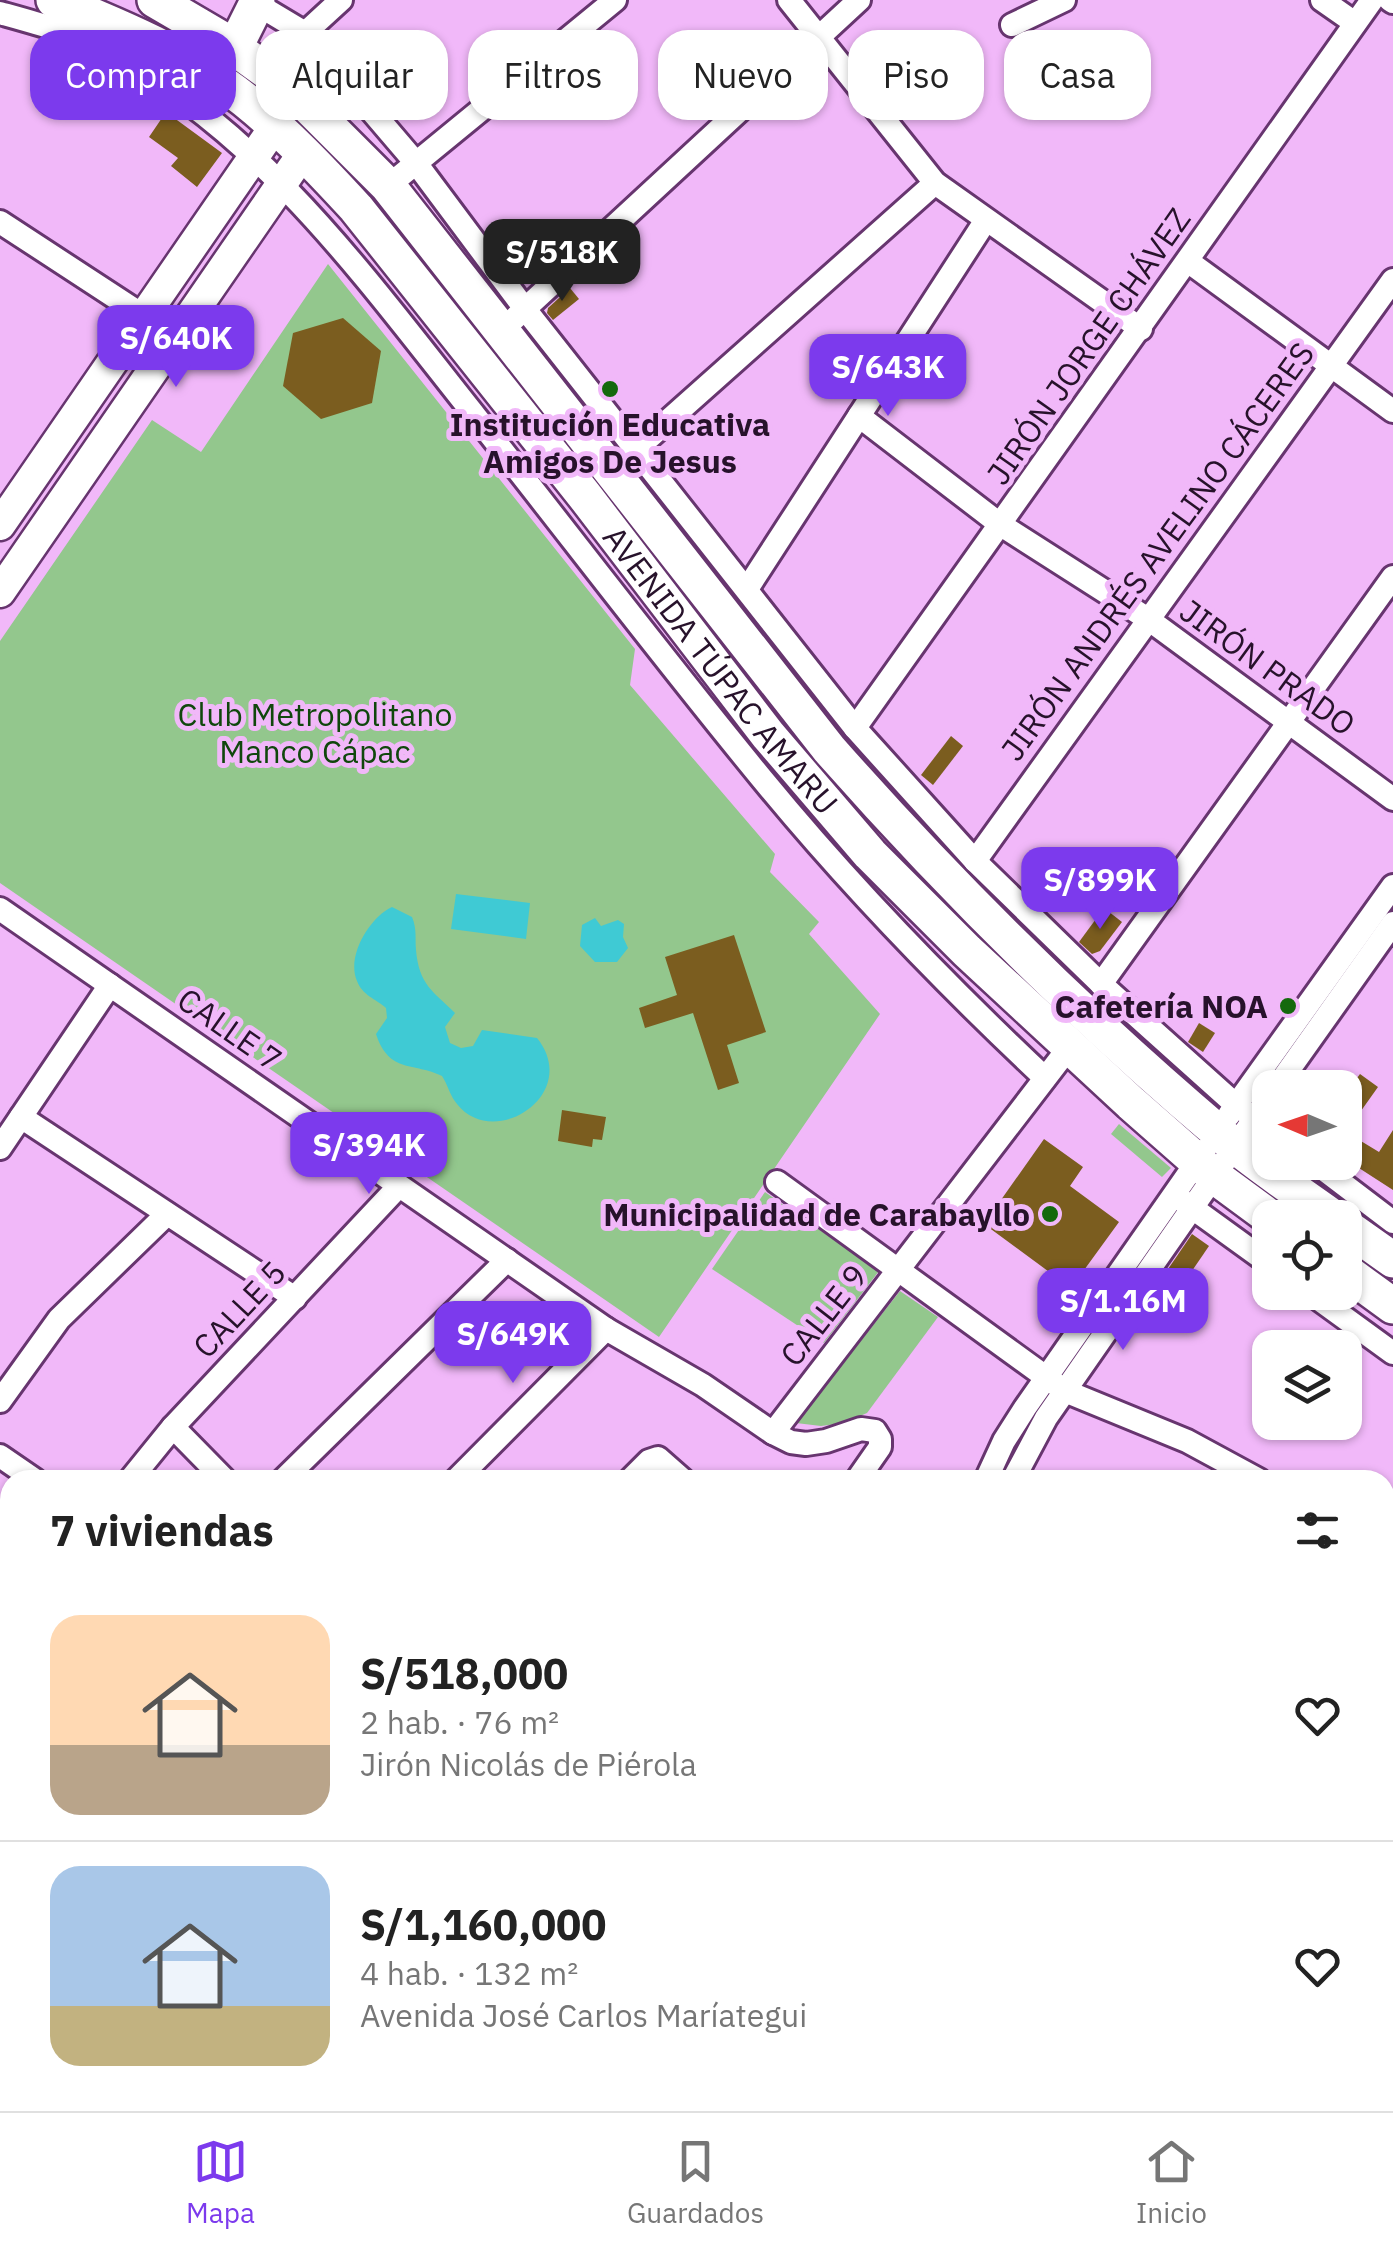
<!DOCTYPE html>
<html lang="es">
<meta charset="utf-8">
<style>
:root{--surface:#fff;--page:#f2f2f2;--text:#222;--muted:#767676;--line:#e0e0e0;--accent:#7c3aed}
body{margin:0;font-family:"IBM Plex Sans",sans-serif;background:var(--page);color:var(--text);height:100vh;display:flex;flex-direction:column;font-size:38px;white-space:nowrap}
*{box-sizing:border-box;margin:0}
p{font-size:32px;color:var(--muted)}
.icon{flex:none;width:55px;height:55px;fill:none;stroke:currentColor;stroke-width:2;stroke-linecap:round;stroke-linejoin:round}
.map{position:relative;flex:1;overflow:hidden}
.side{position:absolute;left:0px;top:1470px;width:1395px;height:642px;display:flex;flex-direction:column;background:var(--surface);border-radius:30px 30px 0 0;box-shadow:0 2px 8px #0004}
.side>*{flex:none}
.top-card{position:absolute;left:30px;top:30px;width:1335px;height:90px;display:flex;gap:20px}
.needle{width:65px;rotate:272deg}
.fabs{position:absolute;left:1252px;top:1070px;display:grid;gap:20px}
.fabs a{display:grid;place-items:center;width:110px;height:110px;border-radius:20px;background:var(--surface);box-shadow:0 2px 8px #0004;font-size:50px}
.price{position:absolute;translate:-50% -85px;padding:0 22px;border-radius:20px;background:var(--accent);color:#fff;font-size:32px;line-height:65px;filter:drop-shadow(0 2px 5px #0008)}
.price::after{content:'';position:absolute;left:50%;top:60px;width:30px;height:22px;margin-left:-15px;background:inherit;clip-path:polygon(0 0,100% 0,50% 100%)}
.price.active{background:#222;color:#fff}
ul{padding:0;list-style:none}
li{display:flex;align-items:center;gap:30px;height:250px;padding:0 50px}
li+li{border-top:2px solid var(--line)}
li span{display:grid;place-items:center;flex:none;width:280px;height:200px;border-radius:30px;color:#555}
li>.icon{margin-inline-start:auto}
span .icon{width:120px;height:120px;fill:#fffc;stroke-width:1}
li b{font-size:42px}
h2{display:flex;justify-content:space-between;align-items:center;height:120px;padding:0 50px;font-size:42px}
.pill{padding:0 35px;border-radius:30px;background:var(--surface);box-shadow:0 2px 8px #0004;font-size:35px;line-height:90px}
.pill.active{background:var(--accent);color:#fff}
.dock{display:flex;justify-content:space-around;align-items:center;height:140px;border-top:2px solid var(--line);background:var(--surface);font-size:28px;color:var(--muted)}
.dock a{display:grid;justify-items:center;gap:5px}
.dock .active{color:var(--accent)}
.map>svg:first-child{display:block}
.green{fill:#93c78d}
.water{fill:#3fcad4}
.building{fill:#7b5d1f}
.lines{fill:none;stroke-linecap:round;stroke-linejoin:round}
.minor-casing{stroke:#67356f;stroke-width:28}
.major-casing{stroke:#67356f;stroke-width:35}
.highway-casing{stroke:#67356f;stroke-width:40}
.minor{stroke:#fff;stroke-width:22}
.major{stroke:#fff;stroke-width:30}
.highway{stroke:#fff;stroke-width:35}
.poi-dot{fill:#14690d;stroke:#f1b8f9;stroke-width:4}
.labels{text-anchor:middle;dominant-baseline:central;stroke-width:10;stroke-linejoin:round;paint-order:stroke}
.street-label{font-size:32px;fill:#27122b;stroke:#f1b8f9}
.poi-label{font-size:32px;font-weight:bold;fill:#27122b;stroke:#f1b8f9;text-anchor:end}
.park-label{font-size:32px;fill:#10470c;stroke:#f1b8f9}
</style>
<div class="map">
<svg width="1393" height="2111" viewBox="0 0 1393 2111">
<rect width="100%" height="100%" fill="#f1b8f9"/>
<g class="green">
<polygon points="328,264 635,649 630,685 775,854 770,872 819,922 809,934 880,1014 659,1337 0,883 0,641 152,420 201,452"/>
<polygon points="1119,1124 1171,1168 1162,1177 1111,1134"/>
<polygon points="765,1192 879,1271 824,1343 712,1269"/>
<polygon points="900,1291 938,1317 867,1413 844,1423 821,1426 796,1423"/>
</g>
<g class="water">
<polygon points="456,894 530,903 526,939 451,929"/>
<path d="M 392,907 L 412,917 C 417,929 415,937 416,950 C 419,985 433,991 455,1013 L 445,1027 L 450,1043 L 461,1048 L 473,1046 L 482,1030 L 537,1038 C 582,1094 494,1151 457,1104 C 450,1096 448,1085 442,1076 C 414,1062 389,1074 376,1034 L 387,1018 L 386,1008 C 376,999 362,995 357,981 C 346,956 370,917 392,907 Z"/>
<polygon points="595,918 601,926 618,920 624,924 623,937 628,948 617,962 595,962 580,946 582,925"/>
</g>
<g class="building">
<polygon points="364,34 383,59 413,37 421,50 409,59 430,87 393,113 341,52"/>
<polygon points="99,64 114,72 98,97 84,88"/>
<polygon points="166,112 222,153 197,187 171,166 178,158 149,137"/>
<polygon points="547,231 562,249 526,280 510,262"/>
<polygon points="570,288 579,299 553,320 547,313 548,308"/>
<polygon points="343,318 381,351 372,403 321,419 283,386 293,333"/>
<polygon points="951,736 963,746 933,785 921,775"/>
<polygon points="1104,908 1122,922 1100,951 1092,954 1079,942"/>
<polygon points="734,935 766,1032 727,1045 739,1083 718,1090 693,1013 645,1028 639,1008 677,995 665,957"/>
<polygon points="1199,1023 1215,1033 1203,1052 1188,1042"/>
<polygon points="1360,1074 1378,1087 1346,1132 1379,1152 1393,1130 1393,1190 1345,1159 1345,1094"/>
<polygon points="562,1110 606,1117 602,1140 593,1139 592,1147 558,1141"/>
<polygon points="1044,1139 1083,1167 1070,1186 1119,1222 1071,1288 984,1224"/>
<polygon points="1192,1234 1209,1246 1181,1287 1164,1275"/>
</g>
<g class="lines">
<defs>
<g id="minor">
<polyline points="250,0 305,33 416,163 525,309 855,728 975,861 1101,984 1236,1105 1270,1129"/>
<polyline points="789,0 935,183 1141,329"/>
<polyline points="1322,0 1355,23"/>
<polyline points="1390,0 1393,2"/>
<path d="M 0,13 C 36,23 74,33 107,51 C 263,132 369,283 476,417 C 572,538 665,661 763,780 C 850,886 945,984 1045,1078"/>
<polyline points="1012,25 1064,0"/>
<polyline points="290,88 305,33 341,0"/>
<polyline points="388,186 615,0"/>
<polyline points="0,222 176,337"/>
<polyline points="1189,262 1393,411"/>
<polyline points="514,319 859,0"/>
<polyline points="859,416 1001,525 1148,619 1393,799"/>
<polyline points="625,459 935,183"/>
<polyline points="747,589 986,220"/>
<polyline points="855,728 1372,0"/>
<polyline points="975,861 1393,280"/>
<polyline points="0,909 606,1329 703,1385 773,1433 791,1442 806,1444 826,1441 861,1429 875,1431 880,1439 880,1447 857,1480"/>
<polyline points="1101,984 1393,577"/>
<polyline points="1276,1088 1393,923"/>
<polyline points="1229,1115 1393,886"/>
<polyline points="21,1117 295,1298"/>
<polyline points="0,1148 110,985"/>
<polyline points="1314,1162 1393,1222"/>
<polyline points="777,1182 1065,1391 1187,1441 1259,1480"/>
<polyline points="1180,1199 1270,1264"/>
<polyline points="1309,1292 1393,1353"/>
<polyline points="0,1401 59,1319 167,1214"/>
<polyline points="173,1427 225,1480"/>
<polyline points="773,1433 1070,1046"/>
<polyline points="0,1456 35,1480"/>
<polyline points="130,1480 173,1427 399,1186"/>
<polyline points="283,1480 507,1260"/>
<polyline points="456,1480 606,1329"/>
<polyline points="630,1480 649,1461 658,1458 683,1480"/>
<polyline points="986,1480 1004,1441 1025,1408 1205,1150"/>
<polyline points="1013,1480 1046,1418 1270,1096"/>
<polyline points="1385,1532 1393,1522"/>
<polyline points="1385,1556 1393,1561"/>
<polyline points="0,1635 10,1623"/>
<polyline points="0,1649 10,1658"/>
<polyline points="1385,1768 1393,1757"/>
<polyline points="0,1801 10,1811"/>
<polyline points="1385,1855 1393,1857"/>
<polyline points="1385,2085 1393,2092"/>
<polyline points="467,2102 476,2111"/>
<polyline points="847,2102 855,2111"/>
<polyline points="1119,2102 1128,2111"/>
<polyline points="1171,2102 1180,2111"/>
<polyline points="649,2111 657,2102"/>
<polyline points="1091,2111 1099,2102"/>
</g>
<g id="major">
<polyline points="0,525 275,126 290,88"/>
<polyline points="0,592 303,153"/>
</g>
<g id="highway">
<path id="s1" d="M 54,0 C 121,27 188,55 245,100 C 286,133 321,170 356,208 L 584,495 L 768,735 L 870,854 L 967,951 L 1131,1103 L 1214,1176 L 1271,1218"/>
<path d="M 155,0 L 225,41 L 290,88 L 388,186 L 829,749 C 949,885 1080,1015 1218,1132 C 1254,1163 1295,1190 1334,1218"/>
<polyline points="235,47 257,3"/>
<polyline points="1345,1226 1393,1260"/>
<polyline points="1345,1271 1393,1306"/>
</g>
</defs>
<use href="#minor" class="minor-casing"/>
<use href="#major" class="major-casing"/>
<use href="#highway" class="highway-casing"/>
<use href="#minor" class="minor"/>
<use href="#major" class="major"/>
<use href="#highway" class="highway"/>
</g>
<g class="poi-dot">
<circle cx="610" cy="389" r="10"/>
<circle cx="1288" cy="1006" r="10"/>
<circle cx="1050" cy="1214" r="10"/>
</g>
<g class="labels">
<g class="street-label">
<text transform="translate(1088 346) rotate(-55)">JIRÓN JORGE CHÁVEZ</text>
<text transform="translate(1157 551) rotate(-54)">JIRÓN ANDRÉS AVELINO CÁCERES</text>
<text transform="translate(1268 667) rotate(36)">JIRÓN PRADO</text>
<text stroke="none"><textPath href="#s1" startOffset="960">AVENIDA TÚPAC AMARU</textPath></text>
<text transform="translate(230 1029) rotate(35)">CALLE 7</text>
<text transform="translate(239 1309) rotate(-47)">CALLE 5</text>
<text transform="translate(823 1315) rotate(-52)">CALLE 9</text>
</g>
<g class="poi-label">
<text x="610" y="424" text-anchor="middle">Institución Educativa<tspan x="610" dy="37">Amigos De Jesus</tspan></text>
<text x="1268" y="1006">Cafetería NOA</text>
<text x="1030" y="1214">Municipalidad de Carabayllo</text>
</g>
<g class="park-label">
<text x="315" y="714">Club Metropolitano<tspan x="315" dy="37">Manco Cápac</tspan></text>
</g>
</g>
</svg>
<div class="fabs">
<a><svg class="needle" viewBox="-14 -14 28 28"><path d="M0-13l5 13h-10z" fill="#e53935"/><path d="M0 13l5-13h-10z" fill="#767676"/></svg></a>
<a><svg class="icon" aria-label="locate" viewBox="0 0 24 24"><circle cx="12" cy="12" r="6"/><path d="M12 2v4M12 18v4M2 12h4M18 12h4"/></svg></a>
<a><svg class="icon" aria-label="layers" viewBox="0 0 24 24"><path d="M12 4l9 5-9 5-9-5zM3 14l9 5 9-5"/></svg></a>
</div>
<b class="price active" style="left:562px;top:304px">S/518K</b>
<b class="price" style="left:176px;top:390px">S/640K</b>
<b class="price" style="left:888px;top:419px">S/643K</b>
<b class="price" style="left:1100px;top:932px">S/899K</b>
<b class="price" style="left:369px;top:1197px">S/394K</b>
<b class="price" style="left:1123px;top:1353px">S/1.16M</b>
<b class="price" style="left:513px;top:1386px">S/649K</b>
<div class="top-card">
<a class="pill active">Comprar</a>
<a class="pill">Alquilar</a>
<a class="pill">Filtros</a>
<a class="pill">Nuevo</a>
<a class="pill">Piso</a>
<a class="pill">Casa</a>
</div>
<section class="side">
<h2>7 viviendas<svg class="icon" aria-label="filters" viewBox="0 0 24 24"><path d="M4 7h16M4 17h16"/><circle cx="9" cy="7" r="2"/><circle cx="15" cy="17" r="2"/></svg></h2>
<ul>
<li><span style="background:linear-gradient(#ffd9b3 65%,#b9a48a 0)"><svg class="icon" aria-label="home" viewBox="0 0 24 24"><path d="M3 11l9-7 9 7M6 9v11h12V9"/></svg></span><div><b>S/518,000</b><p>2 hab. · 76 m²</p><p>Jirón Nicolás de Piérola</p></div><svg class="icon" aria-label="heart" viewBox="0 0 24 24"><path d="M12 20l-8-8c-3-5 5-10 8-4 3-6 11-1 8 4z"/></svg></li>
<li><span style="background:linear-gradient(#a9c7e8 70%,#c2b280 0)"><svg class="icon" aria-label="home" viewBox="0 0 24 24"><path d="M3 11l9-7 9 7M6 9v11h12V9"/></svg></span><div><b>S/1,160,000</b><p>4 hab. · 132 m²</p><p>Avenida José Carlos Maríategui</p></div><svg class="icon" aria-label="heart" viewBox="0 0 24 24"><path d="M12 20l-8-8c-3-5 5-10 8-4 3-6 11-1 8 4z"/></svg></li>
</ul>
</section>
</div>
<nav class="dock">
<a class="active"><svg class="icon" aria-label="map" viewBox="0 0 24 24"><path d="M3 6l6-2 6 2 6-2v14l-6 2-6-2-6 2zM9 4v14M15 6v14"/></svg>Mapa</a>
<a><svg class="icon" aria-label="saved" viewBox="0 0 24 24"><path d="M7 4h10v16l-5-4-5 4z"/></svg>Guardados</a>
<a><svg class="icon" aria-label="home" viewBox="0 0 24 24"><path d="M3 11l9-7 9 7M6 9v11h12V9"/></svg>Inicio</a>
</nav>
